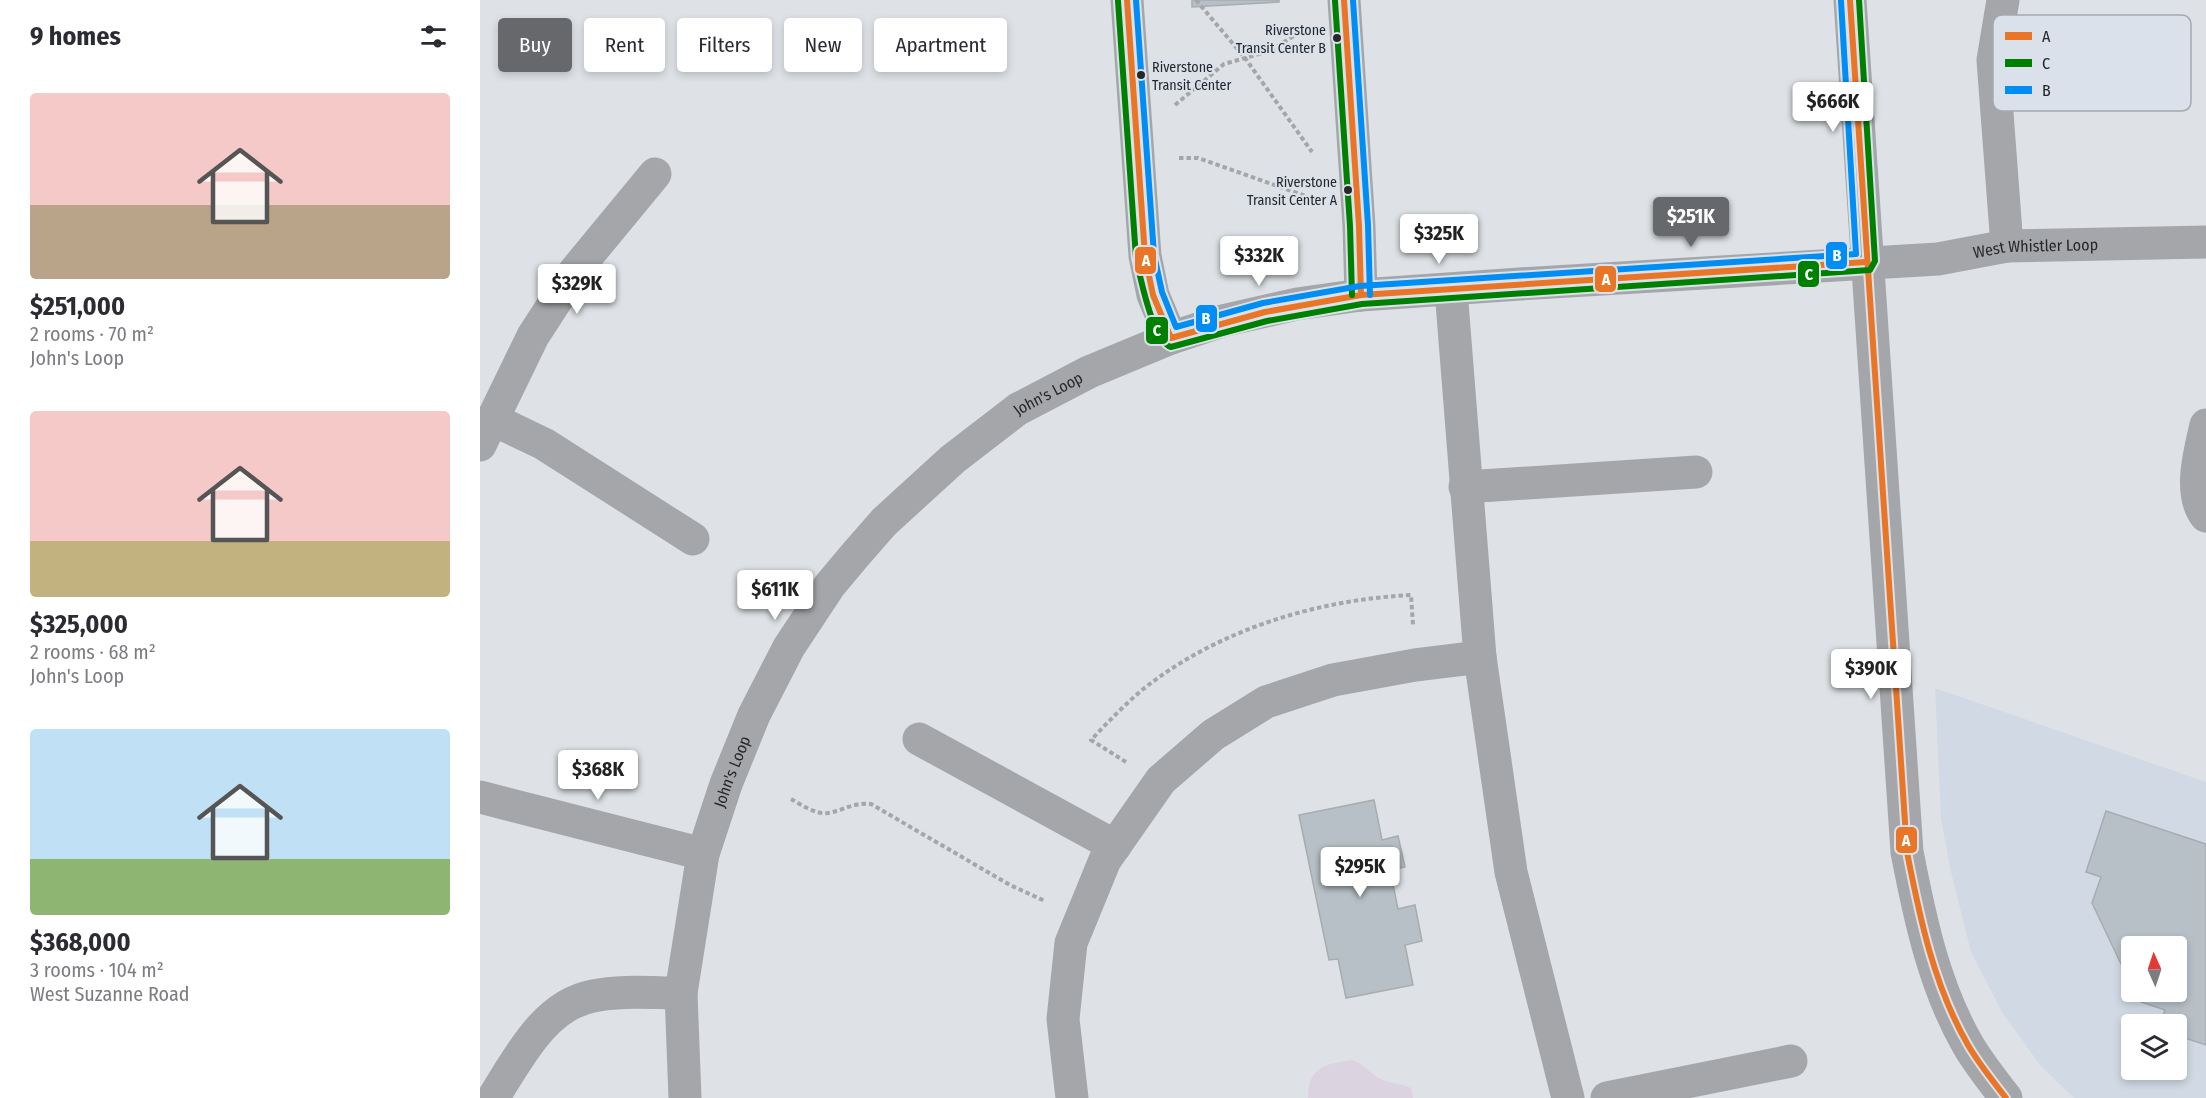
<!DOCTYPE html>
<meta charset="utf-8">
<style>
:root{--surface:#fff;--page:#f7f7f7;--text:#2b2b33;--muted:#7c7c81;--accent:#66686c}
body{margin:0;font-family:"Fira Sans Condensed",sans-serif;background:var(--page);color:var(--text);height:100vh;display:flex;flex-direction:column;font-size:22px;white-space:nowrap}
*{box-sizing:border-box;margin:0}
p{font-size:20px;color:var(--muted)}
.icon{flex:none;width:33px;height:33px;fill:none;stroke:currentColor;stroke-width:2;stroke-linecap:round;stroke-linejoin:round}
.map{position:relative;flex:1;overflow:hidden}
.details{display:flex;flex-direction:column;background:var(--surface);width:480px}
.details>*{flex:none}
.banner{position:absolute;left:18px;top:18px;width:570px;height:54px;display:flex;gap:12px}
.needle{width:39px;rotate:357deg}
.controls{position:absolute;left:1641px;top:936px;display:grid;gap:12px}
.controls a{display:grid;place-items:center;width:66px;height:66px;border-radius:6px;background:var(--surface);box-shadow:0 3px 9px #0003;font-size:30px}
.price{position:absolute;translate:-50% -51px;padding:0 14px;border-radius:6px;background:#fff;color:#222;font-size:20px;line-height:39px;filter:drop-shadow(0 2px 3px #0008)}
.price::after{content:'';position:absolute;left:50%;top:36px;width:18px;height:14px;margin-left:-9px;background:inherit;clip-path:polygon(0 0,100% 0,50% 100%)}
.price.active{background:var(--accent);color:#fff}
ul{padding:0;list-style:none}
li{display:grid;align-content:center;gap:12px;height:318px;padding:0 30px}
li span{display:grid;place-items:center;height:186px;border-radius:6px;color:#555}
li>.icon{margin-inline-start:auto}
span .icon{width:108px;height:108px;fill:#fffc;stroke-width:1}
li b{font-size:26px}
h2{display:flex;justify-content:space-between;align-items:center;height:72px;padding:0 30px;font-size:26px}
.pill{padding:0 21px;border-radius:6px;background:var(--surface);box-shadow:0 3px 9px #0003;font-size:21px;line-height:54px}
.pill.active{background:var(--accent);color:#fff}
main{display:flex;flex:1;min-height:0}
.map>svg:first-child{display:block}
.built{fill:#d1d9e4;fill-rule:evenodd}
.green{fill:#dbd3e0}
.building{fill:#b6c0c6;stroke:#a8acae;stroke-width:1.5}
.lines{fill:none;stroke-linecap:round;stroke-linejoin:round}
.path{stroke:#a5a6aa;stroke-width:4;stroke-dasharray:4.5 3;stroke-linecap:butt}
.minor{stroke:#a5a6aa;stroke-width:33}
.bus-1-casing{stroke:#dae1ea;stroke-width:10}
.bus-2-casing{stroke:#dae1ea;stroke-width:10}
.bus-3-casing{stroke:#dae1ea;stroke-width:10}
.bus-1{stroke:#e97627;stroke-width:6}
.bus-2{stroke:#008000;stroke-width:6}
.bus-3{stroke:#008ef5;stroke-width:6}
.bus-dot{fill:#25272a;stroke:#dae1ea;stroke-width:2}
.labels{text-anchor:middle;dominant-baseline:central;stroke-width:4.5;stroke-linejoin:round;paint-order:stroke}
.bus-label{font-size:14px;fill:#25272a;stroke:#dae1ea;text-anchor:end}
.street-label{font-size:16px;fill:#25272a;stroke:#dae1ea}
.key{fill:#dae1ea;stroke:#a4a9b0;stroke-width:1.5}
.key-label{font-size:16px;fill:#25272a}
.line-badge{stroke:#dae1ea;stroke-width:2}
.badge-label{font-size:16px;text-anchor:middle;font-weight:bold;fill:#fff}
</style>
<main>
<section class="details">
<h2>9 homes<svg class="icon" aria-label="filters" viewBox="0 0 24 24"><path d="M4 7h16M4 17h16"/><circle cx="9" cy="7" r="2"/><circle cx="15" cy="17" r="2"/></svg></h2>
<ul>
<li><span style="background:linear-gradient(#f6c9c9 60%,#b9a48a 0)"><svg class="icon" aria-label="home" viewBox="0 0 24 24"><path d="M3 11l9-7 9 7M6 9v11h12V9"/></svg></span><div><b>$251,000</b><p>2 rooms · 70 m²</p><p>John's Loop</p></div></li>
<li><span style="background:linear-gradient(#f6c9c9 70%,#c2b280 0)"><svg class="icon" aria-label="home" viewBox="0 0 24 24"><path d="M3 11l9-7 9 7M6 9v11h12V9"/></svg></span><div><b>$325,000</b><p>2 rooms · 68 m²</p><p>John's Loop</p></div></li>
<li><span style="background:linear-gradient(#bfe0f5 70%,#8fb573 0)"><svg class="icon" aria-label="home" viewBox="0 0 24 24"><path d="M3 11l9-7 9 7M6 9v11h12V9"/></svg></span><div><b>$368,000</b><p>3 rooms · 104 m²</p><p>West Suzanne Road</p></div></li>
</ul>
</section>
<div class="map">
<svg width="1726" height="1098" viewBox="0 0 1726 1098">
<rect width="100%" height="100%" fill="#dee2e6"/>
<path class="built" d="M 1455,688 L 1726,782 L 1726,1098 L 1594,1098 L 1560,1065 L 1522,1012 L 1491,952 L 1470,868 L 1461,818 ZM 1652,946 L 1696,946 L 1696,992 L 1652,992 ZM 1652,1024 L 1696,1024 L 1696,1070 L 1652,1070 Z"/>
<path class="green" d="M 872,1060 C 883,1063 889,1072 899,1078 C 910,1084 921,1083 931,1088 L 933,1098 L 828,1098 C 828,1067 845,1064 872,1060 Z"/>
<g class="building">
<polygon points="712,0 799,0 799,2 712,7"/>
<polygon points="894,800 902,840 918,836 925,867 910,870 918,909 935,905 942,941 925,945 933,985 866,998 858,959 849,960 819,815"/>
<polygon points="1626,811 1726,844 1726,1045 1696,1035 1696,1024 1680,1024 1685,1010 1658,1001 1653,992 1696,992 1696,946 1652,946 1652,987 1612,903 1621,877 1606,872"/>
</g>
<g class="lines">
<g class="path">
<polyline points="716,0 765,58 832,152"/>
<polyline points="695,105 744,64 790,51 826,28"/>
<polyline points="699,158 718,158 837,200"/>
<path d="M 646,762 L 611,740 C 629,721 647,702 667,686 C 743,628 837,600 931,595 L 933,625"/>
<path d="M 311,799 C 322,805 336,815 348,813 C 364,810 375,802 391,804 L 530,885 L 565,901"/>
</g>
<g class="minor">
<polyline points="647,0 665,256 673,295 691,338"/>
<polyline points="864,0 879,226 881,295"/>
<path d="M 1370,0 L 1427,852 C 1440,919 1454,986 1488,1045 C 1499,1064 1513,1081 1526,1098"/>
<polyline points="1523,0 1513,60 1527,246"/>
<polyline points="971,290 1000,657 1031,872 1088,1098"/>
<polyline points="12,419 64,444 213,539"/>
<path d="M 1726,425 C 1720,451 1708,494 1726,516"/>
<polyline points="0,445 53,336 95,271 175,174"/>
<polyline points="985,487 1216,472"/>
<polyline points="439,739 635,846"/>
<polyline points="0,797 223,854"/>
<path d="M 13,1098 C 38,1059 64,1005 113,996 C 141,990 172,993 201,993"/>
<path id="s1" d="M 205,1098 L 201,993 L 223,854 L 246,784 L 274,715 L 309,647 L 350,585 L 376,554 L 404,522 L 473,459 L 538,409 L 609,372 L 691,338 L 742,321 L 817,304 L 881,295 L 1040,284 L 1458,259 L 1527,246 L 1726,242"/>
<polyline points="592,1098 583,1019 591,943 625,860 681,780 733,735 786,702 853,680 935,665 1000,657"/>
<polyline points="1127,1098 1311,1061"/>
</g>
<defs>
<g id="bus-1">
<polyline points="647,0 665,256 673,295 691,338 785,312 881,295 1386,262"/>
<polyline points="864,0 879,226 881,295"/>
<path d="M 1370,0 L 1427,852 C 1440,919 1454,986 1488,1045 C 1499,1064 1513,1081 1526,1098"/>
</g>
<g id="bus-2">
<path d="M 638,1 L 656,258 C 660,276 673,342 691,347 L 787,321 L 882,304 L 1390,270 L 1395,261 L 1379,0"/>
<polyline points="855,1 870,226 872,295"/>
</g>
<g id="bus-3">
<polyline points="656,0 674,255 682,292 696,327 783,303 880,286 1376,254 1361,1"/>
<polyline points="873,0 888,225 890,295"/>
</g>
</defs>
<use href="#bus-1" class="bus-1-casing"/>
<use href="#bus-2" class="bus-2-casing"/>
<use href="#bus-3" class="bus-3-casing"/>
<use href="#bus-1" class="bus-1"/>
<use href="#bus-2" class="bus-2"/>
<use href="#bus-3" class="bus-3"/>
</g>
<g class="bus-dot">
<circle cx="857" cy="38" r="5"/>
<circle cx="661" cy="75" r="5"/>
<circle cx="868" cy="190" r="5"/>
</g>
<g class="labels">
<g class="bus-label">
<text x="846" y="30">Riverstone<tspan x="846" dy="18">Transit Center B</tspan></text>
<text x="672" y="67" text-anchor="start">Riverstone<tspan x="672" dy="18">Transit Center</tspan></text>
<text x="857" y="182">Riverstone<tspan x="857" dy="18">Transit Center A</tspan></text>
</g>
<g class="street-label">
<text stroke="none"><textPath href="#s1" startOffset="1844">West Whistler Loop</textPath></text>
<text stroke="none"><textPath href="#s1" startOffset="837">John's Loop</textPath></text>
<text stroke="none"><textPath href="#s1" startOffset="333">John's Loop</textPath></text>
</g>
</g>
<rect x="1513" y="15" width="198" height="96" rx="9" class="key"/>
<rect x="1525" y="32" width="27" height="8" fill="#e97627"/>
<rect x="1525" y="59" width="27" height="8" fill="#008000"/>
<rect x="1525" y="86" width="27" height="8" fill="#008ef5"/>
<g class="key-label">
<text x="1562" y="42">A</text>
<text x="1562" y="69">C</text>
<text x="1562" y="96">B</text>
</g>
<g class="line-badge">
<rect x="1345" y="241" width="23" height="29" rx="6" fill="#008ef5"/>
<rect x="654" y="246" width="23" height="29" rx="6" fill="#e97627"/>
<rect x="1317" y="260" width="23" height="28" rx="6" fill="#008000"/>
<rect x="1114" y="265" width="23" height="28" rx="6" fill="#e97627"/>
<rect x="715" y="304" width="23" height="29" rx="6" fill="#008ef5"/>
<rect x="665" y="316" width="24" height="29" rx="6" fill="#008000"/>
<rect x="1415" y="826" width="23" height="28" rx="6" fill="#e97627"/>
</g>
<g class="badge-label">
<text x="1357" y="261">B</text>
<text x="666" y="266">A</text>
<text x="1329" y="280">C</text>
<text x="1126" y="285">A</text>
<text x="726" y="324">B</text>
<text x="677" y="336">C</text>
<text x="1426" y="846">A</text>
</g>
</svg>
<div class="controls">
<a><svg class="needle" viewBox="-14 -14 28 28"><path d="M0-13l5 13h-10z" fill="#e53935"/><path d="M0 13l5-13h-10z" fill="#7c7c81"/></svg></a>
<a><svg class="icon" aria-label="layers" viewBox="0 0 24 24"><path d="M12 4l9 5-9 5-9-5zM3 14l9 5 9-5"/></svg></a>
</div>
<b class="price" style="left:1353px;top:133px">$666K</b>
<b class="price active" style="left:1211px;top:248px">$251K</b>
<b class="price" style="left:959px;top:265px">$325K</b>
<b class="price" style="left:779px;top:287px">$332K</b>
<b class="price" style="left:97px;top:315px">$329K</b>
<b class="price" style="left:295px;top:621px">$611K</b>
<b class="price" style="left:1391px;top:700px">$390K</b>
<b class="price" style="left:118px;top:801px">$368K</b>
<b class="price" style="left:880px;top:898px">$295K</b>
<div class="banner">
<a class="pill active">Buy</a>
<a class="pill">Rent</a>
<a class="pill">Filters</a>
<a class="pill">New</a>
<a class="pill">Apartment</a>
</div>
</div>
</main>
